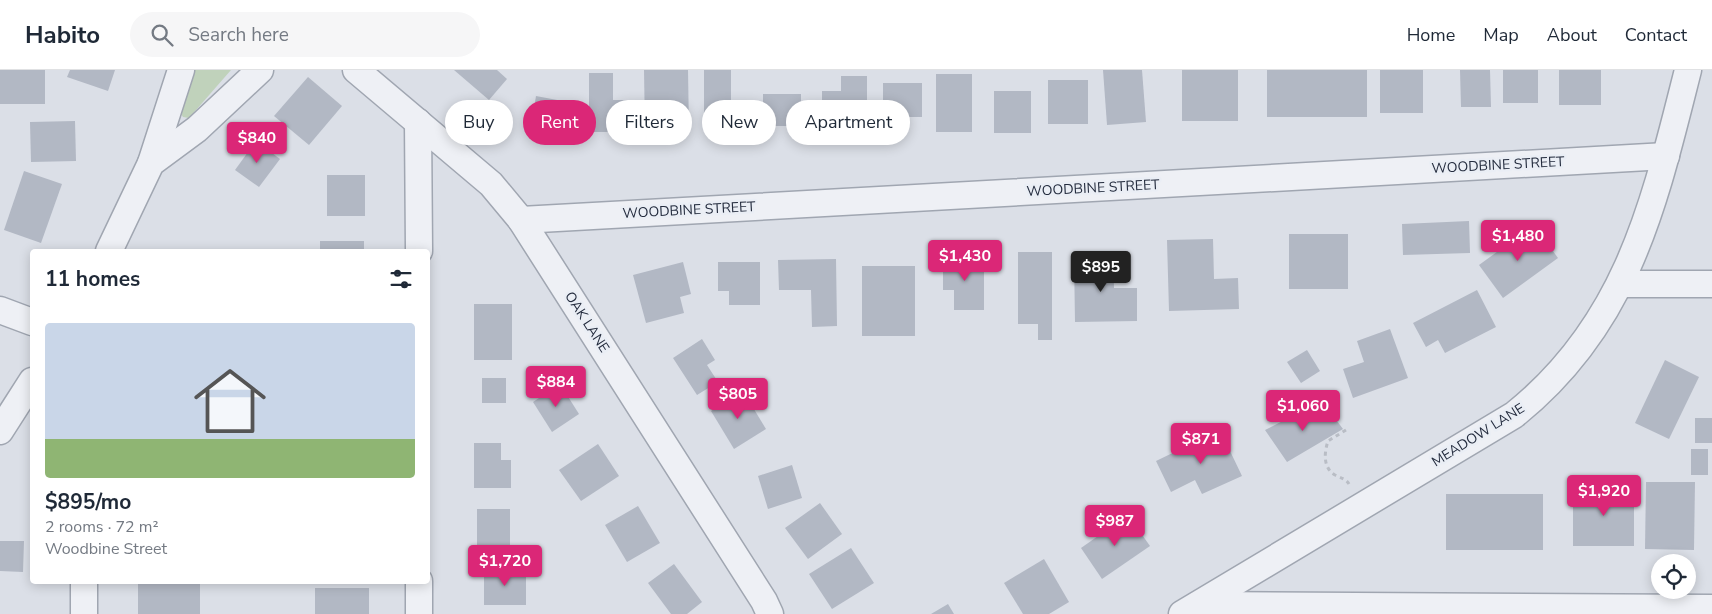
<!DOCTYPE html>
<meta charset="utf-8">
<style>
:root{--surface:#fff;--page:#f6f6f7;--text:#1f2937;--muted:#747a83;--line:#e0e1e3;--accent:#db2777}
body{margin:0;font-family:"Nunito Sans",sans-serif;background:var(--page);color:var(--text);height:100vh;display:flex;flex-direction:column;font-size:19px;white-space:nowrap}
*{box-sizing:border-box;margin:0}
p{font-size:16px;color:var(--muted)}
.icon{flex:none;width:28px;height:28px;fill:none;stroke:currentColor;stroke-width:2;stroke-linecap:round;stroke-linejoin:round}
.map{position:relative;flex:1;overflow:hidden}
.panel{position:absolute;left:30px;top:179px;width:400px;height:335px;display:flex;flex-direction:column;background:var(--surface);border-radius:5px;box-shadow:0 2px 12px #0003}
.panel>*{flex:none}
.top-card{position:absolute;left:445px;top:30px;width:475px;height:45px;display:flex;gap:10px}
.fabs{position:absolute;left:1651px;top:484px;display:grid;gap:10px}
.fabs a{display:grid;place-items:center;width:45px;height:45px;border-radius:50%;background:var(--surface);box-shadow:0 2px 12px #0003;font-size:25px}
.price{position:absolute;translate:-50% -42px;padding:0 11px;border-radius:5px;background:var(--accent);color:#fff;font-size:16px;line-height:32px;filter:drop-shadow(0 1px 2px #0008)}
.price::after{content:'';position:absolute;left:50%;top:30px;width:15px;height:11px;margin-left:-8px;background:inherit;clip-path:polygon(0 0,100% 0,50% 100%)}
.price.selected{background:#222;color:#fff}
ul{padding:0;list-style:none}
li{display:grid;align-content:center;gap:10px;height:265px;padding:0 15px}
li span{display:grid;place-items:center;height:155px;border-radius:5px;color:#555}
li>.icon{margin-inline-start:auto}
span .icon{width:90px;height:90px;fill:#fffc;stroke-width:1}
li b{font-size:21px}
h2{display:flex;justify-content:space-between;align-items:center;height:60px;padding:0 15px;font-size:21px}
.pill{padding:0 18px;border-radius:22px;background:var(--surface);box-shadow:0 2px 12px #0003;font-size:18px;line-height:45px}
.pill.selected{background:var(--accent);color:#fff}
header{display:flex;align-items:center;gap:30px;box-sizing:border-box;height:70px;padding:0 25px;background:var(--surface);border-bottom:1px solid var(--line)}
header strong{font-size:24px}
nav{display:flex;gap:28px;margin-inline-start:auto;font-size:18px}
.search{width:350px;height:45px;background:var(--page);display:flex;align-items:center;gap:12px;box-sizing:border-box;padding:0 18px;border-radius:28px;color:var(--muted);font-size:19px}
.map>svg:first-child{display:block}
.green{fill:#c0d2bb}
.building{fill:#b2b8c4}
.lines{fill:none;stroke-linecap:round;stroke-linejoin:round}
.minor-casing{stroke:#a0a6b1;stroke-width:29}
.path{stroke:#b9bdc5;stroke-width:3;stroke-dasharray:4 4;stroke-linecap:butt}
.minor{stroke:#eef0f5;stroke-width:26}
.labels{text-anchor:middle;dominant-baseline:central;stroke-width:5;stroke-linejoin:round;paint-order:stroke}
.street-label{font-size:14px;fill:#242c3e;stroke:#eaeef5}
</style>
<header>
<strong>Habito</strong>
<div class="search"><svg class="icon" aria-label="search" viewBox="0 0 24 24"><circle cx="10" cy="10" r="6"/><path d="M15 15l6 6"/></svg>Search here</div>
<nav><a>Home</a><a>Map</a><a>About</a><a>Contact</a></nav>
</header>
<div class="map">
<svg width="1712" height="544" viewBox="0 0 1712 544">
<rect width="100%" height="100%" fill="#dbdfe7"/>
<polygon class="green" points="195,0 231,0 189,48 183,47 180,42"/>
<g class="building">
<rect x="0" y="0" width="45" height="34"/>
<polygon points="70,0 115,0 108,21 67,7"/>
<polygon points="454,0 497,0 507,9 489,30"/>
<polygon points="644,0 688,0 689,60 645,61"/>
<polygon points="704,0 731,0 731,39 743,39 743,62 704,62"/>
<polygon points="1103,0 1142,0 1146,52 1107,55"/>
<rect x="1182" y="0" width="56" height="51"/>
<rect x="1267" y="0" width="100" height="47"/>
<rect x="1380" y="0" width="43" height="43"/>
<polygon points="1460,0 1490,0 1491,37 1461,37"/>
<rect x="1503" y="0" width="35" height="33"/>
<rect x="1559" y="0" width="42" height="35"/>
<polygon points="589,3 613,3 613,30 629,30 629,62 589,62"/>
<rect x="936" y="4" width="36" height="58"/>
<polygon points="841,6 867,6 867,52 822,52 822,21 841,21"/>
<polygon points="308,7 342,36 309,75 274,46"/>
<rect x="1048" y="10" width="40" height="44"/>
<rect x="883" y="13" width="39" height="34"/>
<rect x="994" y="21" width="37" height="42"/>
<rect x="763" y="24" width="38" height="32"/>
<polygon points="536,26 573,33 567,62 531,56"/>
<polygon points="75,51 76,91 31,92 30,52"/>
<polygon points="256,71 280,89 259,117 235,100"/>
<polygon points="24,101 62,114 41,173 4,160"/>
<rect x="327" y="105" width="38" height="41"/>
<polygon points="1469,151 1470,183 1403,185 1402,154"/>
<polygon points="1534,155 1558,188 1503,228 1479,195"/>
<rect x="1289" y="164" width="59" height="55"/>
<polygon points="1213,169 1214,209 1238,208 1239,239 1169,241 1167,170"/>
<rect x="320" y="171" width="44" height="10"/>
<polygon points="1018,182 1052,182 1052,270 1038,270 1038,254 1018,254"/>
<polygon points="1113,186 1114,218 1137,218 1137,251 1075,252 1074,187"/>
<polygon points="943,187 984,187 984,240 954,240 954,220 943,220"/>
<polygon points="836,189 837,256 812,257 811,220 779,220 778,190"/>
<polygon points="683,192 691,224 680,227 684,243 646,253 633,205"/>
<polygon points="718,192 760,192 760,235 729,235 729,221 718,221"/>
<rect x="862" y="196" width="53" height="70"/>
<polygon points="1477,220 1496,257 1445,283 1438,270 1426,277 1413,253"/>
<rect x="474" y="234" width="38" height="56"/>
<polygon points="1390,259 1408,308 1353,328 1343,299 1364,292 1357,271"/>
<polygon points="702,269 715,290 707,295 718,312 697,325 673,288"/>
<polygon points="1307,280 1320,301 1301,313 1287,292"/>
<polygon points="1665,290 1699,307 1669,369 1635,353"/>
<rect x="482" y="308" width="24" height="25"/>
<polygon points="560,314 579,344 552,362 533,332"/>
<polygon points="743,321 766,359 734,379 711,341"/>
<polygon points="1314,335 1321,344 1328,339 1343,359 1287,392 1265,360"/>
<rect x="1695" y="348" width="17" height="25"/>
<polygon points="1220,360 1242,406 1202,424 1195,410 1171,422 1156,391"/>
<polygon points="474,373 501,373 501,390 511,390 511,418 474,418"/>
<polygon points="598,374 619,406 581,431 559,400"/>
<rect x="1691" y="379" width="17" height="26"/>
<polygon points="792,395 802,428 768,439 758,406"/>
<polygon points="1646,412 1695,412 1694,480 1645,479"/>
<rect x="1573" y="418" width="61" height="58"/>
<rect x="1446" y="424" width="97" height="56"/>
<polygon points="820,433 842,464 808,489 785,458"/>
<polygon points="638,436 660,473 627,492 605,455"/>
<rect x="477" y="439" width="33" height="39"/>
<polygon points="1128,445 1150,476 1102,509 1081,478"/>
<polygon points="0,471 24,471 23,502 0,501"/>
<polygon points="851,478 874,513 832,539 809,504"/>
<polygon points="1044,489 1069,532 1049,544 1023,544 1004,513"/>
<polygon points="674,494 702,532 687,544 671,544 648,513"/>
<rect x="484" y="499" width="42" height="36"/>
<rect x="138" y="511" width="62" height="33"/>
<rect x="315" y="518" width="54" height="26"/>
<polygon points="948,534 954,544 931,544"/>
</g>
<g class="lines">
<defs>
<g id="minor">
<polyline points="356,0 491,114 521,150 764,531 770,544"/>
<polyline points="418,52 419,181"/>
<polyline points="151,93 181,0"/>
<polyline points="521,150 1666,86"/>
<polyline points="109,181 151,93 197,59 260,0"/>
<polyline points="1620,214 1712,214"/>
<polyline points="0,240 32,252"/>
<polyline points="0,361 32,311"/>
<polyline points="84,511 84,544"/>
<polyline points="419,511 419,544"/>
<polyline points="1198,535 1712,538"/>
<path d="M 1182,544 L 1514,345 C 1628,254 1654,134 1688,0"/>
</g>
</defs>
<use href="#minor" class="minor-casing"/>
<path class="path" d="M 1346,360 L 1328,371 C 1324,383 1323,398 1335,405 C 1341,408 1346,409 1349,414"/>
<use href="#minor" class="minor"/>
</g>
<g class="labels">
<g class="street-label">
<text transform="translate(1498 95) rotate(-3)">WOODBINE STREET</text>
<text transform="translate(1093 118) rotate(-3)">WOODBINE STREET</text>
<text transform="translate(689 140) rotate(-3)">WOODBINE STREET</text>
<text transform="translate(587 252) rotate(57)">OAK LANE</text>
<text transform="translate(1478 365) rotate(-32)">MEADOW LANE</text>
</g>
</g>
</svg>
<div class="fabs">
<a><svg class="icon" aria-label="locate" viewBox="0 0 24 24"><circle cx="12" cy="12" r="6"/><path d="M12 2v4M12 18v4M2 12h4M18 12h4"/></svg></a>
</div>
<b class="price" style="left:257px;top:94px">$840</b>
<b class="price" style="left:1518px;top:192px">$1,480</b>
<b class="price" style="left:965px;top:212px">$1,430</b>
<b class="price selected" style="left:1101px;top:223px">$895</b>
<b class="price" style="left:556px;top:338px">$884</b>
<b class="price" style="left:738px;top:350px">$805</b>
<b class="price" style="left:1303px;top:362px">$1,060</b>
<b class="price" style="left:1201px;top:395px">$871</b>
<b class="price" style="left:1604px;top:447px">$1,920</b>
<b class="price" style="left:1115px;top:477px">$987</b>
<b class="price" style="left:505px;top:517px">$1,720</b>
<div class="top-card">
<a class="pill">Buy</a>
<a class="pill selected">Rent</a>
<a class="pill">Filters</a>
<a class="pill">New</a>
<a class="pill">Apartment</a>
</div>
<section class="panel">
<h2>11 homes<svg class="icon" aria-label="filters" viewBox="0 0 24 24"><path d="M4 7h16M4 17h16"/><circle cx="9" cy="7" r="2"/><circle cx="15" cy="17" r="2"/></svg></h2>
<ul>
<li><span style="background:linear-gradient(#c9d6e8 75%,#8fb573 0)"><svg class="icon" aria-label="home" viewBox="0 0 24 24"><path d="M3 11l9-7 9 7M6 9v11h12V9"/></svg></span><div><b>$895/mo</b><p>2 rooms · 72 m²</p><p>Woodbine Street</p></div></li>
</ul>
</section>
</div>
